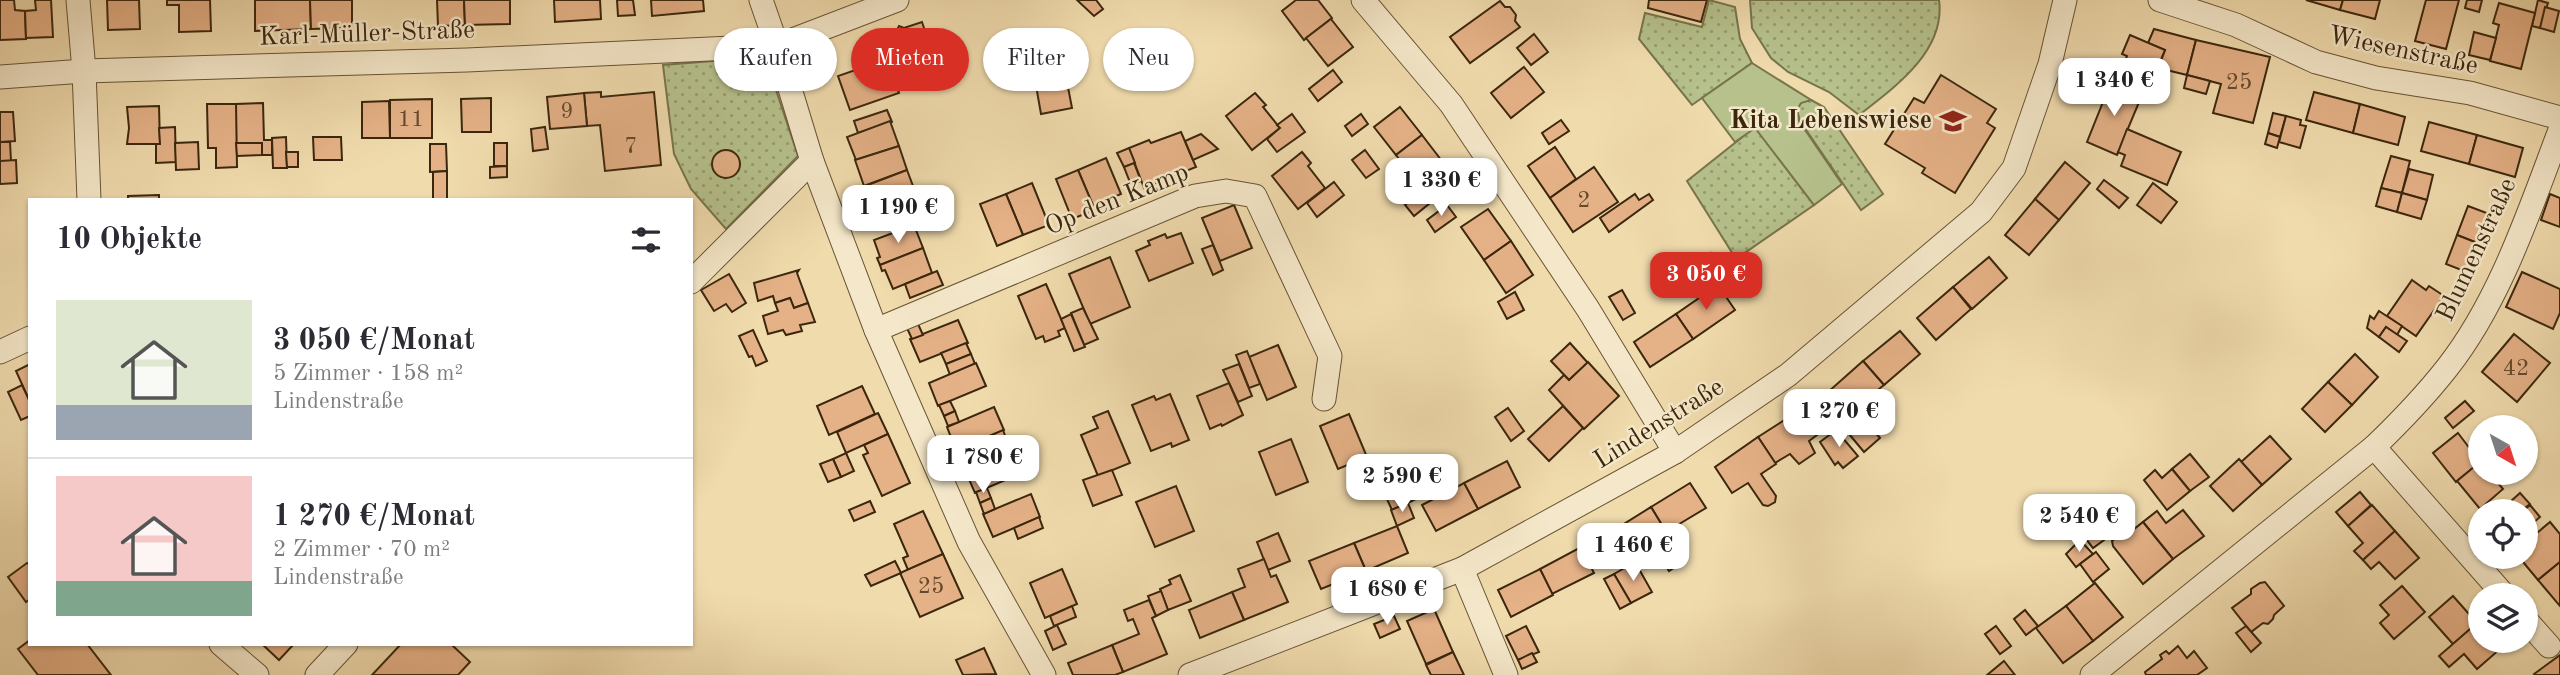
<!DOCTYPE html>
<html lang="de">
<meta charset="utf-8">
<style>
:root{--surface:#fff;--page:#f7f7f7;--text:#2b2b33;--muted:#7c7c81;--line:#e1e1e2;--accent:#d93025}
body{margin:0;font-family:"Old Standard TT",serif;background:var(--page);color:var(--text);height:100vh;display:flex;flex-direction:column;font-size:26px;white-space:nowrap}
*{box-sizing:border-box;margin:0}
p{font-size:23px;color:var(--muted)}
.icon{flex:none;width:38px;height:38px;fill:none;stroke:currentColor;stroke-width:2;stroke-linecap:round;stroke-linejoin:round}
.map{position:relative;flex:1;overflow:hidden}
.side{position:absolute;left:28px;top:198px;width:665px;height:448px;display:flex;flex-direction:column;background:var(--surface);border-radius:0px;box-shadow:0 2px 5px #0004}
.side>*{flex:none}
.top-card{position:absolute;left:714px;top:28px;width:665px;height:63px;display:flex;gap:14px}
.needle{width:46px;rotate:141deg}
.tools{position:absolute;left:2468px;top:415px;display:grid;gap:14px}
.tools a{display:grid;place-items:center;width:70px;height:70px;border-radius:50%;background:var(--surface);box-shadow:0 2px 5px #0004;font-size:35px}
.price{position:absolute;translate:-50% -60px;padding:0 16px;border-radius:14px;background:#fff;color:#222;font-size:23px;line-height:46px;filter:drop-shadow(0 2px 4px #0008)}
.price::after{content:'';position:absolute;left:50%;top:42px;width:21px;height:16px;margin-left:-10px;background:inherit;clip-path:polygon(0 0,100% 0,50% 100%)}
.price.active{background:var(--accent);color:#fff}
ul{padding:0;list-style:none}
li{display:flex;align-items:center;gap:21px;height:175px;padding:0 28px}
li+li{border-top:2px solid var(--line)}
li span{display:grid;place-items:center;flex:none;width:196px;height:140px;border-radius:0px;color:#555}
li>.icon{margin-inline-start:auto}
span .icon{width:84px;height:84px;fill:#fffc;stroke-width:1}
li b{font-size:30px}
h2{display:flex;justify-content:space-between;align-items:center;height:84px;padding:0 28px;font-size:30px}
.tag{padding:0 24px;border-radius:32px;background:var(--surface);box-shadow:0 2px 5px #0004;font-size:24px;line-height:63px}
.tag.active{background:var(--accent);color:#fff}
.map>svg:first-child{display:block}
.grass{fill:url(#grass-dots);stroke:#78744c;stroke-width:2}
.park{fill:#b6c18c;stroke:#78744c;stroke-width:2}
.building{fill:#e5b187;stroke:#3b270d;stroke-width:2}
.lines{fill:none;stroke-linecap:round;stroke-linejoin:round}
.minor-casing{stroke:#685435;stroke-width:25}
.minor{stroke:#f5e8ca;stroke-width:23}
.labels{text-anchor:middle;dominant-baseline:central;stroke-width:5;stroke-linejoin:round;paint-order:stroke}
.number-label{font-size:23px;fill:#664a2c}
.street-label{font-size:26px;fill:#3b270d;stroke:#f5e8ca}
.poi-label{font-size:26px;font-weight:bold;fill:#3b270d;stroke:#f5e8ca;text-anchor:end}
</style>
<div class="map">
<svg width="2560" height="675" viewBox="0 0 2560 675">
<defs>
<pattern id="grass-dots" width="8" height="8" patternUnits="userSpaceOnUse" patternTransform="scale(1.75)"><rect width="8" height="8" fill="#b6c18c"/><path d="M2 2h.1M6 6h.1" fill="none" stroke="#959d71" stroke-width="1.8" stroke-linecap="round"/></pattern>
</defs>
<rect width="100%" height="100%" fill="#f0dbad"/>
<filter id="stains"><feTurbulence type="fractalNoise" baseFrequency=".00286" numOctaves="4"/><feColorMatrix values="0 0 0 0 .2 0 0 0 0 .09 0 0 0 0 .02 0 0 0 .5 -.17"/></filter>
<radialGradient id="worn" r=".72"><stop offset=".6" stop-color="#630" stop-opacity="0"/><stop offset="1" stop-color="#630" stop-opacity=".3"/></radialGradient>
<g class="grass">
<polygon points="1709,0 1735,7 1740,39 1752,63 1692,105 1639,39 1645,13 1702,27"/>
<path d="M 1750,0 L 1939,0 C 1946,51 1895,87 1859,115 L 1829,92 L 1788,72 L 1771,58 L 1752,28 Z"/>
<polygon points="765,57 798,156 726,229 691,189 674,154 663,65"/>
<polygon points="1811,100 1824,107 1883,194 1861,210 1800,121 1797,110 1801,102"/>
<polygon points="1755,127 1814,205 1736,259 1687,181"/>
</g>
<polygon class="park" points="1752,63 1811,100 1801,103 1797,110 1799,121 1842,184 1814,205 1755,128 1735,142 1702,98"/>
<g class="building">
<polygon points="0,0 14,0 15,10 25,11 26,39 0,40"/>
<polygon points="35,0 51,0 53,37 26,38 25,11 36,10"/>
<polygon points="107,0 139,0 140,29 108,30"/>
<polygon points="167,0 210,0 211,31 179,32 179,5 167,5"/>
<polygon points="255,0 310,0 311,29 255,31"/>
<polygon points="310,0 352,0 352,28 311,29"/>
<polygon points="437,0 464,0 465,25 438,26"/>
<polygon points="464,0 510,0 510,24 465,25"/>
<polygon points="554,0 600,0 601,19 555,22"/>
<polygon points="617,0 633,0 635,15 618,16"/>
<polygon points="651,0 703,0 704,11 652,16"/>
<polygon points="1077,0 1096,0 1103,9 1094,16"/>
<polygon points="1296,0 1318,0 1332,18 1304,40 1282,11"/>
<polygon points="1649,0 1707,0 1701,22 1648,8"/>
<polygon points="2306,0 2343,0 2340,10"/>
<polygon points="2343,0 2380,0 2375,19 2340,10"/>
<polygon points="2426,0 2459,0 2446,49 2415,41"/>
<polygon points="2467,0 2482,0 2479,12 2465,8"/>
<polygon points="2538,0 2548,3 2540,28 2532,26"/>
<polygon points="1500,1 1505,7 1510,7 1516,15 1515,21 1520,27 1470,63 1450,37"/>
<polygon points="2499,3 2535,13 2521,69 2490,61 2499,25 2493,23"/>
<polygon points="2545,7 2559,11 2554,32 2540,28"/>
<polygon points="1331,19 1353,47 1328,66 1306,38"/>
<polygon points="922,22 936,64 894,79 878,36 897,30 899,26 904,28"/>
<polygon points="2154,29 2196,40 2187,75 2158,68 2165,50 2148,43"/>
<polygon points="2474,32 2496,38 2490,60 2469,55"/>
<polygon points="1534,34 1548,52 1531,65 1517,48"/>
<polygon points="2130,35 2165,50 2146,96 2115,84 2127,56 2122,54"/>
<polygon points="2196,40 2270,57 2253,123 2213,113 2221,84 2187,75"/>
<polygon points="942,41 954,74 940,79 930,45"/>
<polygon points="1061,51 1072,108 1041,114 1031,57"/>
<polygon points="887,59 899,93 850,110 838,76"/>
<polygon points="1524,67 1544,92 1511,118 1491,93"/>
<polygon points="1333,70 1342,82 1318,101 1309,89"/>
<polygon points="1941,75 1996,109 1987,123 1995,128 1955,193 1922,173 1925,168 1885,144 1914,98 1924,103"/>
<polygon points="2187,75 2210,81 2206,94 2184,88"/>
<polygon points="2111,82 2142,95 2117,155 2087,142"/>
<polygon points="601,92 601,97 654,92 661,165 605,171 600,125 587,126 584,93"/>
<polygon points="2314,92 2360,104 2353,133 2306,120"/>
<polygon points="584,93 587,126 550,129 547,97"/>
<polygon points="1255,93 1266,105 1263,107 1280,128 1252,150 1226,116"/>
<polygon points="491,98 491,132 462,132 461,99"/>
<polygon points="432,99 432,138 390,138 390,100"/>
<polygon points="389,101 390,138 362,138 362,102"/>
<polygon points="263,103 264,140 272,140 272,155 262,155 262,143 236,143 236,104"/>
<polygon points="207,104 236,104 237,167 216,168 216,148 208,148"/>
<polygon points="2360,104 2405,117 2398,145 2353,133"/>
<polygon points="159,106 160,144 127,144 129,128 127,107"/>
<polygon points="1400,107 1422,135 1396,155 1374,127"/>
<polygon points="887,110 892,122 858,133 854,121"/>
<polygon points="0,112 13,112 15,141 0,142"/>
<polygon points="2273,113 2286,116 2280,137 2268,133"/>
<polygon points="1292,114 1305,132 1277,152 1267,139 1280,128 1277,125"/>
<polygon points="1361,114 1368,124 1352,136 1345,126"/>
<polygon points="2286,116 2301,120 2300,125 2306,126 2300,148 2279,142"/>
<polygon points="1561,120 1569,131 1549,144 1542,133"/>
<polygon points="890,121 899,146 856,160 847,137"/>
<polygon points="2429,122 2477,135 2469,164 2421,151"/>
<polygon points="175,127 176,162 156,163 156,144 160,144 159,128"/>
<polygon points="545,127 548,149 533,151 531,129"/>
<polygon points="2127,129 2181,152 2167,185 2121,166 2125,155 2118,152 2117,155"/>
<polygon points="1181,132 1196,167 1144,188 1129,148 1149,140 1151,143"/>
<polygon points="2268,133 2280,137 2277,148 2265,144"/>
<polygon points="1201,134 1218,149 1193,160 1185,141"/>
<polygon points="1422,135 1445,165 1419,185 1396,155"/>
<polygon points="2477,135 2523,148 2515,177 2469,164"/>
<polygon points="286,137 287,168 273,168 272,138"/>
<polygon points="313,137 341,137 342,160 314,160"/>
<polygon points="0,142 10,142 11,161 0,161"/>
<polygon points="198,142 199,169 176,170 175,143"/>
<polygon points="236,143 262,143 262,155 237,156"/>
<rect x="494" y="143" width="13" height="23"/>
<polygon points="430,144 446,144 447,171 430,172"/>
<polygon points="899,146 907,170 864,186 855,160"/>
<polygon points="1555,147 1576,179 1550,198 1528,166"/>
<polygon points="1129,148 1135,163 1124,167 1117,153"/>
<circle cx="726" cy="164" r="14"/>
<polygon points="1365,150 1379,169 1366,178 1352,160"/>
<polygon points="286,152 298,152 298,167 287,167"/>
<polygon points="1302,152 1311,163 1308,166 1325,188 1298,209 1272,176"/>
<polygon points="2391,156 2410,161 2402,193 2381,188"/>
<polygon points="1106,158 1121,194 1093,206 1078,170"/>
<polygon points="16,160 17,183 0,184 0,161"/>
<polygon points="2065,162 2090,183 2059,220 2035,199"/>
<polygon points="1134,163 1141,181 1131,185 1124,167"/>
<polygon points="507,166 507,177 490,178 490,167"/>
<polygon points="1594,167 1618,202 1573,232 1550,198"/>
<polygon points="2409,169 2433,175 2427,200 2402,193"/>
<polygon points="907,170 916,194 873,209 865,186"/>
<polygon points="1078,170 1095,210 1072,219 1056,179"/>
<polygon points="447,171 447,200 433,200 433,172"/>
<polygon points="2104,180 2128,198 2119,208 2097,189"/>
<polygon points="1334,182 1344,195 1317,217 1307,203"/>
<polygon points="1032,183 1049,225 1023,235 1006,194"/>
<polygon points="2153,183 2177,202 2161,223 2137,205"/>
<polygon points="2381,188 2402,193 2397,212 2376,206"/>
<polygon points="917,192 922,205 890,217 886,205"/>
<polygon points="1421,192 1430,203 1414,216 1405,205"/>
<polygon points="2402,193 2427,200 2421,219 2397,212"/>
<polygon points="1006,194 1023,235 997,246 980,204"/>
<polygon points="1635,194 1639,200 1649,194 1653,200 1609,232 1600,218"/>
<polygon points="2550,194 2560,198 2560,227 2541,220"/>
<polygon points="159,195 159,200 128,200 128,196"/>
<polygon points="2035,199 2059,220 2029,255 2005,235"/>
<polygon points="922,205 928,220 896,232 890,217"/>
<polygon points="1234,205 1252,248 1220,261 1202,218"/>
<polygon points="1447,205 1456,217 1435,232 1427,220"/>
<polygon points="2468,206 2492,215 2480,244 2457,235"/>
<polygon points="1488,209 1511,241 1484,260 1461,227"/>
<polygon points="914,225 923,248 880,265 877,258 880,257 874,240"/>
<polygon points="1181,233 1193,263 1149,281 1136,251 1150,245 1148,241 1165,234 1167,238"/>
<polygon points="2457,235 2480,244 2469,273 2446,264"/>
<polygon points="1511,241 1533,275 1506,293 1484,260"/>
<polygon points="1213,245 1223,270 1213,275 1202,249"/>
<polygon points="923,248 932,273 893,289 885,270 882,271 880,265"/>
<polygon points="1711,253 1725,270 1708,283 1695,266"/>
<polygon points="1110,257 1130,307 1090,324 1069,274"/>
<polygon points="1989,257 2007,278 1972,309 1953,287"/>
<polygon points="799,270 797,273 808,303 794,308 790,298 775,303 773,296 758,301 754,283"/>
<polygon points="937,271 943,285 910,298 905,284"/>
<polygon points="2522,272 2560,289 2560,313 2553,329 2506,307"/>
<polygon points="729,274 746,303 732,312 726,304 714,311 701,290"/>
<polygon points="2412,280 2426,290 2429,286 2444,296 2416,336 2387,316"/>
<polygon points="1046,284 1065,328 1058,331 1060,336 1045,342 1043,336 1036,339 1018,296"/>
<polygon points="1718,285 1735,310 1693,339 1676,314"/>
<polygon points="1953,287 1971,309 1936,340 1917,318"/>
<polygon points="1622,290 1635,313 1623,320 1609,297"/>
<polygon points="1515,292 1524,310 1507,319 1498,302"/>
<polygon points="790,298 794,308 808,303 815,322 800,325 802,331 786,335 783,330 768,334 763,316 778,311 775,303"/>
<polygon points="1083,308 1098,339 1084,345 1071,313"/>
<polygon points="2379,311 2402,326 2397,335 2386,327 2379,337 2367,328 2370,316 2374,319"/>
<polygon points="1071,314 1085,347 1074,351 1061,319"/>
<polygon points="1676,314 1693,339 1650,367 1634,342"/>
<polygon points="958,320 968,343 920,362 910,339"/>
<polygon points="918,324 923,335 912,339 907,328"/>
<polygon points="2386,327 2407,341 2399,352 2379,337"/>
<polygon points="753,330 767,361 756,366 752,356 749,357 739,336"/>
<polygon points="1900,331 1920,354 1884,385 1863,361"/>
<polygon points="2514,334 2550,363 2517,402 2482,372"/>
<polygon points="966,343 971,354 946,364 941,353"/>
<polygon points="1570,343 1588,363 1569,380 1551,361"/>
<polygon points="1278,345 1296,387 1267,400 1249,357"/>
<polygon points="1247,351 1260,384 1249,388 1236,355"/>
<polygon points="971,354 975,364 950,375 946,364"/>
<polygon points="2355,354 2378,377 2352,405 2328,382"/>
<polygon points="1863,361 1884,385 1847,415 1828,392"/>
<polygon points="1588,362 1619,396 1584,429 1549,390 1564,375 1569,380"/>
<polygon points="976,363 986,386 938,406 929,383"/>
<polygon points="30,364 30,402 16,371"/>
<polygon points="1239,364 1252,396 1238,402 1223,370"/>
<polygon points="2328,382 2352,405 2325,432 2302,409"/>
<polygon points="1229,383 1243,415 1222,426 1221,424 1210,429 1197,396"/>
<polygon points="22,385 30,402 30,416 21,420 8,392"/>
<polygon points="862,386 875,414 829,435 817,406"/>
<polygon points="1170,394 1189,440 1172,447 1171,443 1151,451 1132,405 1154,396 1156,400"/>
<polygon points="950,401 955,411 944,416 939,405"/>
<polygon points="2465,401 2474,411 2453,428 2445,418"/>
<polygon points="1563,406 1583,428 1549,461 1528,439"/>
<polygon points="994,407 1004,430 956,450 947,427"/>
<polygon points="1508,408 1524,431 1511,441 1495,417"/>
<polygon points="1855,408 1880,438 1864,452 1839,422"/>
<polygon points="1800,410 1817,435 1809,441 1815,453 1799,464 1790,454 1775,463 1758,437"/>
<polygon points="955,411 959,422 948,426 944,416"/>
<polygon points="1108,411 1130,463 1098,476 1081,435 1098,428 1093,417"/>
<polygon points="878,413 888,434 846,453 837,432"/>
<polygon points="1349,414 1367,457 1338,469 1320,426"/>
<polygon points="1003,430 1007,441 982,451 978,441"/>
<polygon points="1836,430 1858,456 1843,468 1838,462 1835,465 1820,442"/>
<polygon points="2458,433 2480,462 2456,482 2433,453"/>
<polygon points="888,434 910,483 882,496 863,455 868,453 864,445"/>
<polygon points="2270,436 2291,459 2262,485 2241,462"/>
<polygon points="1758,437 1776,464 1761,474 1776,496 1775,502 1768,506 1763,505 1748,483 1732,493 1715,467"/>
<polygon points="1291,439 1308,482 1276,495 1259,452"/>
<polygon points="1007,441 1011,451 986,462 982,451"/>
<polygon points="1013,450 1022,473 975,493 965,470"/>
<polygon points="846,453 854,471 841,477 833,459"/>
<polygon points="2190,454 2209,477 2190,491 2172,469"/>
<polygon points="833,459 841,477 828,482 820,464"/>
<polygon points="2239,459 2262,485 2233,511 2210,486"/>
<polygon points="1507,461 1520,487 1478,509 1464,483"/>
<polygon points="2480,462 2480,472 2489,472 2503,489 2480,509 2457,481"/>
<polygon points="1412,469 1424,495 1408,503 1396,477"/>
<polygon points="2172,469 2190,491 2167,510 2144,480 2155,470 2162,478"/>
<polygon points="1112,470 1122,495 1093,506 1083,480"/>
<polygon points="1396,477 1408,503 1392,510 1380,484"/>
<polygon points="1464,483 1478,509 1436,531 1422,505"/>
<polygon points="1690,483 1706,508 1666,532 1651,507"/>
<polygon points="1176,486 1194,531 1155,547 1136,502"/>
<polygon points="987,488 991,498 980,503 976,492"/>
<polygon points="2360,492 2371,505 2348,526 2336,512"/>
<polygon points="2520,493 2530,504 2521,511 2500,511"/>
<polygon points="1031,494 1040,517 993,537 983,514"/>
<polygon points="991,498 995,509 984,514 980,503"/>
<polygon points="870,501 875,512 854,521 849,510"/>
<polygon points="1408,503 1414,518 1397,526 1391,510"/>
<polygon points="2372,505 2395,531 2363,560 2354,551 2363,543 2348,526"/>
<polygon points="2530,505 2540,517 2525,530 2525,511 2523,511"/>
<polygon points="1651,507 1684,561 1669,571 1654,546 1664,539 1661,535 1626,557 1611,532"/>
<polygon points="2183,510 2204,536 2173,559 2143,522 2157,511 2166,523"/>
<polygon points="923,511 943,554 908,570 903,558 908,556 894,524"/>
<polygon points="1039,517 1043,528 1018,539 1014,528"/>
<polygon points="2088,519 2104,540 2093,548 2077,527"/>
<polygon points="2143,522 2173,559 2143,584 2113,546 2112,541 2120,535 2124,537"/>
<polygon points="2550,522 2560,534 2560,562 2538,580 2518,556 2525,556 2525,543"/>
<polygon points="1397,526 1408,553 1366,571 1354,543"/>
<polygon points="2395,531 2419,558 2395,579 2379,562 2371,569 2363,560"/>
<polygon points="1278,533 1290,561 1268,570 1257,542"/>
<polygon points="2080,540 2093,554 2076,567 2066,554"/>
<polygon points="1354,543 1366,571 1321,589 1309,561"/>
<polygon points="1581,547 1594,573 1552,594 1540,569"/>
<polygon points="2096,552 2109,569 2093,582 2080,564"/>
<polygon points="943,554 963,598 920,617 900,573"/>
<polygon points="1264,559 1271,577 1276,575 1288,602 1244,620 1232,592 1245,587 1238,569"/>
<polygon points="895,561 901,573 871,586 865,575"/>
<polygon points="1635,562 1652,592 1631,603 1614,574"/>
<polygon points="2560,562 2560,606 2538,580"/>
<polygon points="27,563 30,564 30,599 26,602 8,577"/>
<polygon points="1062,569 1077,604 1045,618 1030,583"/>
<polygon points="1540,569 1553,595 1511,617 1498,590"/>
<polygon points="1614,574 1631,603 1620,609 1604,579"/>
<polygon points="1180,575 1191,601 1168,610 1160,589 1171,584 1169,580"/>
<polygon points="2265,582 2284,606 2274,615 2273,619 2268,624 2263,623 2251,632 2232,608 2251,594 2251,589 2260,583"/>
<polygon points="2095,583 2123,617 2093,641 2066,606"/>
<polygon points="2402,586 2425,612 2394,639 2380,623 2389,615 2380,605"/>
<polygon points="1161,591 1168,610 1156,616 1148,596"/>
<polygon points="1232,592 1244,620 1200,638 1189,610"/>
<polygon points="2453,596 2477,623 2453,644 2429,617"/>
<polygon points="1149,600 1156,616 1152,618 1167,654 1123,672 1112,645 1139,634 1133,619 1128,621 1124,610"/>
<polygon points="1072,606 1076,617 1054,626 1050,616"/>
<polygon points="2066,606 2093,641 2063,663 2036,628"/>
<polygon points="1434,609 1453,652 1426,664 1407,621"/>
<polygon points="2025,610 2038,626 2026,635 2014,619"/>
<polygon points="1394,616 1400,629 1380,638 1374,624"/>
<polygon points="2477,623 2480,626 2480,640 2492,640 2500,649 2477,669 2464,654 2449,667 2439,656"/>
<polygon points="1057,625 1066,644 1053,650 1045,631"/>
<polygon points="1526,626 1539,652 1518,660 1506,636"/>
<polygon points="1996,626 2011,646 2000,654 1985,634"/>
<polygon points="2246,626 2261,643 2251,652 2236,633"/>
<polygon points="30,640 30,644 87,644 111,675 38,675 18,649"/>
<polygon points="262,644 294,644 279,660"/>
<polygon points="401,644 451,644 470,662 458,675 372,675"/>
<polygon points="1112,645 1123,672 1115,675 1073,675 1068,663"/>
<polygon points="2178,646 2187,658 2194,651 2207,668 2197,675 2146,675 2145,672 2162,659 2160,655 2166,651 2169,654"/>
<polygon points="984,648 996,674 963,675 956,660"/>
<polygon points="1453,652 1464,675 1431,675 1426,665"/>
<polygon points="1532,653 1537,662 1522,669 1518,660"/>
<polygon points="2560,655 2560,675 2535,675 2534,674"/>
<polygon points="2004,661 2015,675 1987,675"/>
</g>
<g class="lines">
<defs>
<g id="minor">
<polyline points="78,0 84,71 89,200"/>
<polyline points="761,0 777,46 812,161 876,330 969,542 1044,675"/>
<polyline points="1363,0 1451,104 1588,309 1675,452"/>
<polyline points="2160,0 2236,25 2316,62 2376,78 2470,93 2560,118"/>
<polyline points="0,77 84,71 467,60 777,46 897,0"/>
<polyline points="691,282 812,161"/>
<polyline points="876,330 1195,196 1226,191 1255,196 1330,356 1324,399"/>
<polyline points="0,352 30,338"/>
<polyline points="2374,447 2504,595"/>
<polyline points="1462,569 1506,675"/>
<polyline points="2525,619 2549,646"/>
<polyline points="221,644 257,675"/>
<polyline points="317,675 346,644"/>
<polyline points="1190,675 1462,569 1675,452 1788,375 1981,212 2014,168 2050,64 2065,0"/>
<path d="M 2092,675 L 2374,447 C 2400,422 2425,396 2447,368 C 2500,301 2530,209 2560,130"/>
</g>
</defs>
<use href="#minor" class="minor-casing"/>
<use href="#minor" class="minor"/>
</g>
<defs>
<symbol id="school-bare" viewBox="-9 -9 18 18"><path d="M0-5L7-2L0 1L-7-2ZM-4 1L0 2.5L4 1V4Q0 6-4 4Z" fill="#8f2418" stroke="#f5e8ca" stroke-width="2.5" paint-order="stroke"/></symbol>
</defs>
<g fill-rule="evenodd">
<use href="#school-bare" x="1934" y="102" width="38" height="38"/>
</g>
<g class="labels">
<g class="number-label">
<text x="2239" y="82">25</text>
<text x="567" y="111">9</text>
<text x="411" y="119">11</text>
<text x="631" y="146">7</text>
<text x="1584" y="200">2</text>
<text x="2516" y="368">42</text>
<text x="931" y="586">25</text>
</g>
<g class="street-label">
<text transform="translate(367 34) rotate(-2)">Karl-Müller-Straße</text>
<text transform="translate(2403 51) rotate(12)">Wiesenstraße</text>
<text transform="translate(1117 200) rotate(-22)">Op den Kamp</text>
<text transform="translate(2477 250) rotate(-65)">Blumenstraße</text>
<text transform="translate(1659 424) rotate(-32)">Lindenstraße</text>
</g>
<g class="poi-label">
<text x="1932" y="121">Kita Lebenswiese</text>
</g>
</g>
<rect width="100%" height="100%" filter="url(#stains)"/>
<rect width="100%" height="100%" fill="url(#worn)"/>
</svg>
<div class="tools">
<a><svg class="needle" viewBox="-14 -14 28 28"><path d="M0-13l5 13h-10z" fill="#e53935"/><path d="M0 13l5-13h-10z" fill="#7c7c81"/></svg></a>
<a><svg class="icon" aria-label="locate" viewBox="0 0 24 24"><circle cx="12" cy="12" r="6"/><path d="M12 2v4M12 18v4M2 12h4M18 12h4"/></svg></a>
<a><svg class="icon" aria-label="layers" viewBox="0 0 24 24"><path d="M12 4l9 5-9 5-9-5zM3 14l9 5 9-5"/></svg></a>
</div>
<b class="price" style="left:2114px;top:118px">1 340 €</b>
<b class="price" style="left:1441px;top:218px">1 330 €</b>
<b class="price" style="left:898px;top:245px">1 190 €</b>
<b class="price active" style="left:1706px;top:312px">3 050 €</b>
<b class="price" style="left:1839px;top:449px">1 270 €</b>
<b class="price" style="left:983px;top:495px">1 780 €</b>
<b class="price" style="left:1402px;top:514px">2 590 €</b>
<b class="price" style="left:2079px;top:554px">2 540 €</b>
<b class="price" style="left:1633px;top:583px">1 460 €</b>
<b class="price" style="left:1387px;top:627px">1 680 €</b>
<div class="top-card">
<a class="tag">Kaufen</a>
<a class="tag active">Mieten</a>
<a class="tag">Filter</a>
<a class="tag">Neu</a>
</div>
<section class="side">
<h2>10 Objekte<svg class="icon" aria-label="filters" viewBox="0 0 24 24"><path d="M4 7h16M4 17h16"/><circle cx="9" cy="7" r="2"/><circle cx="15" cy="17" r="2"/></svg></h2>
<ul>
<li><span style="background:linear-gradient(#dfe7d0 75%,#9aa5b1 0)"><svg class="icon" aria-label="home" viewBox="0 0 24 24"><path d="M3 11l9-7 9 7M6 9v11h12V9"/></svg></span><div><b>3 050 €/Monat</b><p>5 Zimmer · 158 m²</p><p>Lindenstraße</p></div></li>
<li><span style="background:linear-gradient(#f6c9c9 75%,#7fa58c 0)"><svg class="icon" aria-label="home" viewBox="0 0 24 24"><path d="M3 11l9-7 9 7M6 9v11h12V9"/></svg></span><div><b>1 270 €/Monat</b><p>2 Zimmer · 70 m²</p><p>Lindenstraße</p></div></li>
</ul>
</section>
</div>
